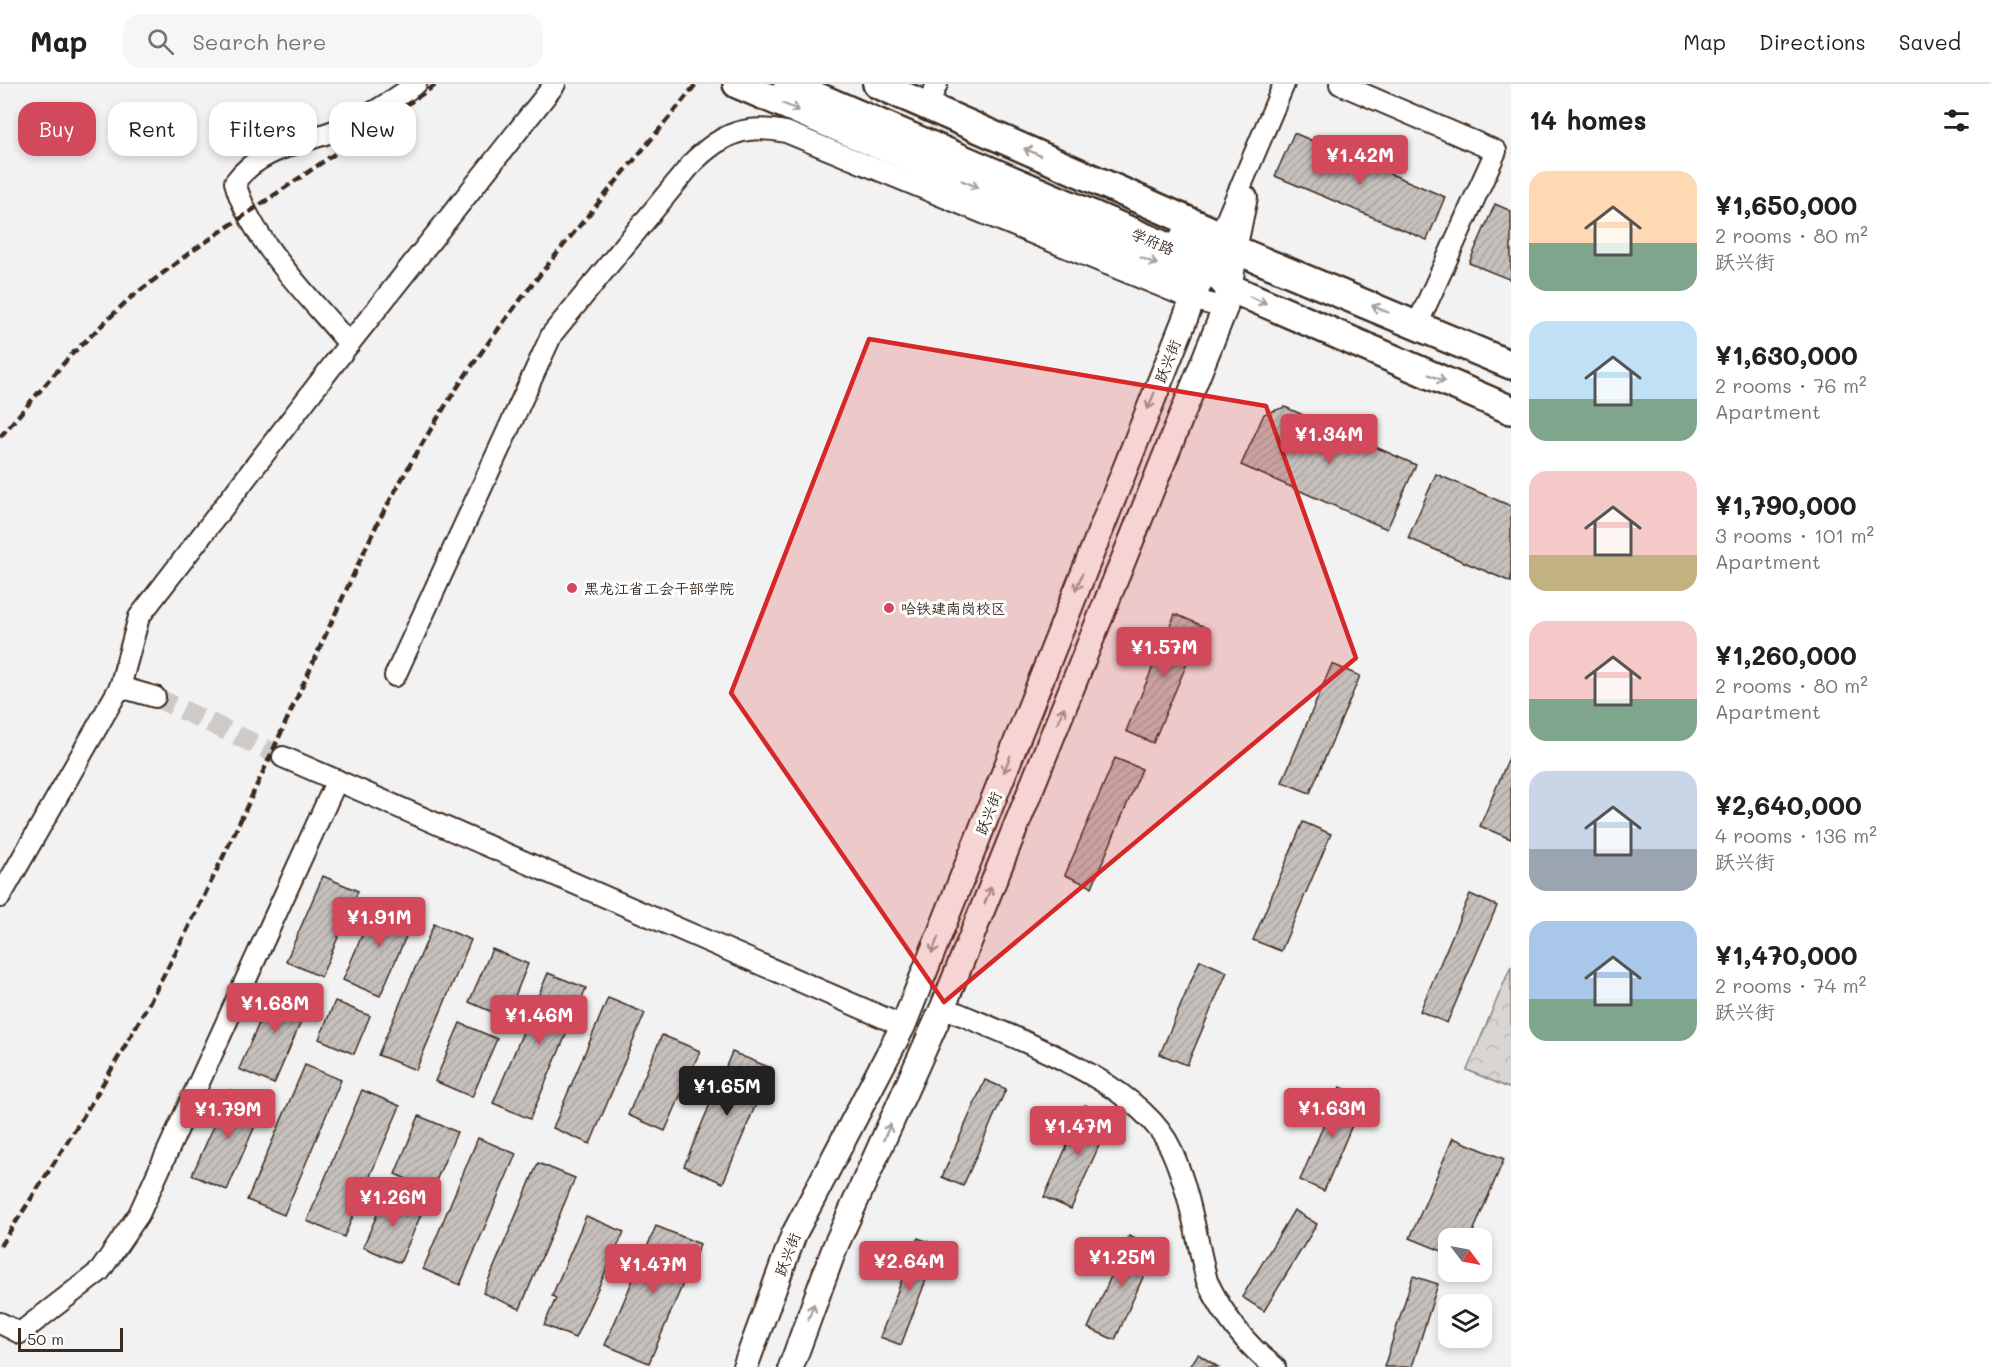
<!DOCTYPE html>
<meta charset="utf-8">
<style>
:root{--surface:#fff;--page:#f6f6f6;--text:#202124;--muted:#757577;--line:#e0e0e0;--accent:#d1495b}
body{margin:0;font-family:Mali,"LXGW WenKai TC",sans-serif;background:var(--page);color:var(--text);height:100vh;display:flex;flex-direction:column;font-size:22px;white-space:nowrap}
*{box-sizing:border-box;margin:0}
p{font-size:20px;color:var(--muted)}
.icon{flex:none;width:33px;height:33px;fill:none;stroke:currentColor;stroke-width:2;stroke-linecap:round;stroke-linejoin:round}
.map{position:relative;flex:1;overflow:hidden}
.side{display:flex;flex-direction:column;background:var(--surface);width:480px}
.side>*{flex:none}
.guide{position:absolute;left:18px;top:18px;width:570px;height:54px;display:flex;gap:12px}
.needle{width:39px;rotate:122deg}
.controls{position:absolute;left:1438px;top:1144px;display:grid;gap:12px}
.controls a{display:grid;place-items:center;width:54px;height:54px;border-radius:12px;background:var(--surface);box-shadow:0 3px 9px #0003;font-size:30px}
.scale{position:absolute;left:18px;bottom:15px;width:105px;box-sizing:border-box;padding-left:6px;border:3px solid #3b2a1e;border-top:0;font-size:16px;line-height:21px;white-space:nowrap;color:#3b2a1e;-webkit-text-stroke:4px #fff;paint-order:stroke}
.price{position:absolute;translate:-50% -51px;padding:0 14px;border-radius:6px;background:var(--accent);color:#fff;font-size:20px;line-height:39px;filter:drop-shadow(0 2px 3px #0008)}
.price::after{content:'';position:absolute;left:50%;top:36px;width:18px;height:14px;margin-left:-9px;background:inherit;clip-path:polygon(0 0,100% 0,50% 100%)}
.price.current{background:#222;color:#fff}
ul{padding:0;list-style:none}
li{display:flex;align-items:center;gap:18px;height:150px;padding:0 18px}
li span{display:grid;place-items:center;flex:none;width:168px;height:120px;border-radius:18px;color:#555}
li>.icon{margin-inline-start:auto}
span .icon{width:72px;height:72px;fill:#fffc;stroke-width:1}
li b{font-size:26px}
h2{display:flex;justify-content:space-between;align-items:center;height:72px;padding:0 18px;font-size:26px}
.tag{padding:0 21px;border-radius:18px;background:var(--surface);box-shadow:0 3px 9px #0003;font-size:21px;line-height:54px}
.tag.current{background:var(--accent);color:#fff}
header{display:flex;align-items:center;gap:36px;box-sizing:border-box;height:84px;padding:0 30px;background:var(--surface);border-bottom:2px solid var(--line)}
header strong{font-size:28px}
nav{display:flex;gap:33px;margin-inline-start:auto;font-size:21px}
.search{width:420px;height:54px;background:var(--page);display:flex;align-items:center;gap:15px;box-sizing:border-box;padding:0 21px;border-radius:18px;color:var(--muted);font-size:22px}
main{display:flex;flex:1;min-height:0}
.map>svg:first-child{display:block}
.forest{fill:url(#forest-crowns);stroke:#8a8078;stroke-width:1.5}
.building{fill:url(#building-hatch);stroke:#3b2a1e;stroke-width:1.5}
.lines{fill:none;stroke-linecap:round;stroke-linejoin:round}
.minor-tunnel{stroke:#cecac8;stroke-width:20;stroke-dasharray:20 10;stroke-linecap:butt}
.minor-casing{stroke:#3b2a1e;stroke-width:24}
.major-casing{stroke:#3b2a1e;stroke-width:28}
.highway-casing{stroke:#3b2a1e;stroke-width:32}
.minor{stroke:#fff;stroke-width:20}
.major{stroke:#fff;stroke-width:24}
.highway{stroke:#fff;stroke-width:27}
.rail{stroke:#3b2a1e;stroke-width:4.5;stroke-dasharray:9 4.5;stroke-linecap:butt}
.oneway{stroke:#a79f9a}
.marked{fill:#d62828;fill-opacity:0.2;stroke:#d62828;stroke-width:4.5;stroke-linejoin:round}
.poi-dot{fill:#d1495b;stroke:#fff;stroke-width:2}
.labels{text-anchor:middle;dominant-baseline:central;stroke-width:6;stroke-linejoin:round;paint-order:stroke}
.street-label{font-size:15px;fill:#3b2a1e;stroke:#fff}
.poi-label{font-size:15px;fill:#3b2a1e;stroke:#fff;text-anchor:start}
</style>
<header>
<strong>Map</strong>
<div class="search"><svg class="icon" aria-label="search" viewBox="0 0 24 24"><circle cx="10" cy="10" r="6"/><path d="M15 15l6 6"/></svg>Search here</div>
<nav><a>Map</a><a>Directions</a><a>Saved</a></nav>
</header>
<main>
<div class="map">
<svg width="1511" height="1283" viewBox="0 0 1511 1283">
<defs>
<pattern id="forest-crowns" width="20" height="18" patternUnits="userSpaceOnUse" patternTransform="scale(1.5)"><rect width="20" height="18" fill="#d8d5d2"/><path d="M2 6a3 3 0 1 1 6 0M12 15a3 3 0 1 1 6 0" fill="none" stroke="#bab7b4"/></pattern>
<pattern id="building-hatch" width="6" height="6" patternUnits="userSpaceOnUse" patternTransform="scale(1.5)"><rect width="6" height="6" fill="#c6c0bd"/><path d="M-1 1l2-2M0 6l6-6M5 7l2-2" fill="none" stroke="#aba5a2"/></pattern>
</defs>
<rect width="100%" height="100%" fill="#f3f2f2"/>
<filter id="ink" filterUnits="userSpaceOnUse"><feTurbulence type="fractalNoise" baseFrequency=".0167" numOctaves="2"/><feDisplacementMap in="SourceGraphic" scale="12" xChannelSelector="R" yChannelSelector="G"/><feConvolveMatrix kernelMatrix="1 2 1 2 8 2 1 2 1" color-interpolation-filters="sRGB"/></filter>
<g filter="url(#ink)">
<polygon class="forest" points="1511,882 1511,1005 1467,986"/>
<g class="building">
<polygon points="1294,49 1445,113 1427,156 1275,92"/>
<polygon points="1495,120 1511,127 1511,196 1469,179"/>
<polygon points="1285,323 1416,381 1387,445 1241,381 1264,330"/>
<polygon points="1436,390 1511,422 1511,498 1408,454"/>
<polygon points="1175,530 1203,542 1153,659 1126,647"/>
<polygon points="1332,580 1360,592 1310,709 1282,698"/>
<polygon points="1511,669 1511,755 1480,742"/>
<polygon points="1115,674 1142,685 1092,803 1065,791"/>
<polygon points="1303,738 1331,750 1281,867 1253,856"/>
<polygon points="323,792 358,807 321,893 286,877"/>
<polygon points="1470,810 1497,822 1447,939 1420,927"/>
<polygon points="377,816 415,832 380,912 343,896"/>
<polygon points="434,840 471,856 416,986 378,971"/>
<polygon points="492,865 528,880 506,934 469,918"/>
<polygon points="1200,876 1227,888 1187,981 1160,970"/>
<polygon points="548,889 586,904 530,1035 493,1019"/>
<polygon points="276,900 311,915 274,1000 239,985"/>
<polygon points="608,914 645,929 590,1060 553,1044"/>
<polygon points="335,917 370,932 354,970 319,955"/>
<polygon points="460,939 497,955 472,1013 435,997"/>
<polygon points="662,951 700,967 665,1047 628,1031"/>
<polygon points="732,968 771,984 723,1099 684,1082"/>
<polygon points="305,981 341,996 284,1131 247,1116"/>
<polygon points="985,996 1006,1005 963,1102 942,1093"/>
<polygon points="1340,1003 1364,1013 1324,1107 1300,1096"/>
<polygon points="230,1006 264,1021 227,1106 192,1091"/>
<polygon points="362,1006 400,1022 344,1153 307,1137"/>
<polygon points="1085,1021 1112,1032 1071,1125 1044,1113"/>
<polygon points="419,1032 457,1048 432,1106 395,1090"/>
<polygon points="478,1054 516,1070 460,1201 423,1185"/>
<polygon points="1453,1054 1504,1075 1470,1155 1449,1155 1449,1170 1410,1154"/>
<polygon points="538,1079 575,1094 520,1225 483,1209"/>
<polygon points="386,1110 423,1126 400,1179 363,1163"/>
<polygon points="1294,1126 1317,1140 1264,1227 1242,1213"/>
<polygon points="586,1132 624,1148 575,1254 544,1241 556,1214 552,1212"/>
<polygon points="656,1142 700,1160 649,1279 605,1261"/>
<polygon points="1129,1152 1156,1164 1115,1256 1088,1244"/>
<polygon points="918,1154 939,1162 901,1261 880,1253"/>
<polygon points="1413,1192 1438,1200 1412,1283 1384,1283"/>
<polygon points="1198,1270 1218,1283 1190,1283"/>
</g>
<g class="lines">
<polyline class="minor-tunnel" points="155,613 283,673"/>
<defs>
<g id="minor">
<polyline points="1340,0 1496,67 1417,241"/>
<polyline points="928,22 937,0"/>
<polyline points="1215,163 1284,0"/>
<polyline points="1236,166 1247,113"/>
<path d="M 349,260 C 311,214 250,156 235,98 C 262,61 310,59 349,41 C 373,30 395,15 416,0"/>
<path d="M 395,592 L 552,250 L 694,77 C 723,49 746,40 786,48 L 1192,215 L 1225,224"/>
<polyline points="120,603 155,613"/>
<polyline points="283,673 903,942"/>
<polyline points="0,813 120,603 139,533 349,260 555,0"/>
<path d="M 943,923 C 1009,952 1140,997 1171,1065 C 1190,1107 1196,1153 1207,1197 C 1223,1230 1245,1261 1275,1283"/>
<polyline points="0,1239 20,1249 100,1187 139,1130 337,696"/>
</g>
<g id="major">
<polyline points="745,1283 794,1150 903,942 1206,182"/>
<polyline points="791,1283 835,1163 943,923 1225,224 1236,166"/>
</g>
<g id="highway">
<polyline points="737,0 1199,198"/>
<polyline points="788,0 1207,180 1228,203 1511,326"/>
<polyline points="877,0 1216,149"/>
<polyline points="1184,153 1214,166 1236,166 1511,281"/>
</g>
</defs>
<use href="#minor" class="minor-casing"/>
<use href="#major" class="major-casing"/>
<use href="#highway" class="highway-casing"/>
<use href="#minor" class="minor"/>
<use href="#major" class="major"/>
<use href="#highway" class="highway"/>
<g class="rail">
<polyline points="0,353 71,271 129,215 188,170 437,0"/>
<path d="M 0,1162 C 55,1079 109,994 156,906 C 237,754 304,594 378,438 C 406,387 434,337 467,289 C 536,188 620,96 696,0"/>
</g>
</g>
<defs><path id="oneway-shaft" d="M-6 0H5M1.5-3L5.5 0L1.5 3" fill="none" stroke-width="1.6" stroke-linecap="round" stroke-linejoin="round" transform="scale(1.5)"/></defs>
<g class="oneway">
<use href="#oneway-shaft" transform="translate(791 23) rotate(23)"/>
<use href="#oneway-shaft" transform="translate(1032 68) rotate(-156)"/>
<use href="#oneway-shaft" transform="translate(970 100) rotate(23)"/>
<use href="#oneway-shaft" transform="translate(1149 177) rotate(23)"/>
<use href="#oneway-shaft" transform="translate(1258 216) rotate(23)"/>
<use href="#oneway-shaft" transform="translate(1380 225) rotate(-157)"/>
<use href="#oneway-shaft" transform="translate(1437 294) rotate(23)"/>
<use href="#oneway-shaft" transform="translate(1151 317) rotate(112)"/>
<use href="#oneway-shaft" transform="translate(1079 498) rotate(112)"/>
<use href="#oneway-shaft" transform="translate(1061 631) rotate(-68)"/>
<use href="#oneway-shaft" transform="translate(1007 680) rotate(112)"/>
<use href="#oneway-shaft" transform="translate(988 811) rotate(-68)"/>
<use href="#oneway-shaft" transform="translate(935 861) rotate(112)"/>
<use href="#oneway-shaft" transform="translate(887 1048) rotate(-66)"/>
<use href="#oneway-shaft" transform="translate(811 1228) rotate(-70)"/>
</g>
</g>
<path class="marked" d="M 869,255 L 1266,322 L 1356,574 L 944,918 L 731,609 Z"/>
<g class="poi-dot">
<circle cx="572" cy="504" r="6"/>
<circle cx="889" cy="524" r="6"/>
</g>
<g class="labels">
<g class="street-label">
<text transform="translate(1153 157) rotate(23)">学府路</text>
<text transform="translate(1167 277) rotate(-68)">跃兴街</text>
<text transform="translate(988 729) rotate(-68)">跃兴街</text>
<text transform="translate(787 1170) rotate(-69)">跃兴街</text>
</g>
<g class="poi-label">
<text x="584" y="504">黑龙江省工会干部学院</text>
<text x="901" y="524">哈铁建南岗校区</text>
</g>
</g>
</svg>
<div class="controls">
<a><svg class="needle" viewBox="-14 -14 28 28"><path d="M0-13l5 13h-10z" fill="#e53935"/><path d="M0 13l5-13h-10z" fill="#757577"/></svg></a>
<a><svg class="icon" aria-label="layers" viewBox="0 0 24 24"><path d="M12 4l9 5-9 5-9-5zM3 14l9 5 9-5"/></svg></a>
</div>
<div class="scale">50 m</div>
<b class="price" style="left:1360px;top:102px">¥1.42M</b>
<b class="price" style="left:1329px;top:381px">¥1.34M</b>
<b class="price" style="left:1164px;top:594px">¥1.57M</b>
<b class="price" style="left:379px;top:864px">¥1.91M</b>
<b class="price" style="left:275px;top:950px">¥1.68M</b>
<b class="price" style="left:539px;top:962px">¥1.46M</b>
<b class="price current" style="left:727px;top:1033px">¥1.65M</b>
<b class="price" style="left:1332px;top:1055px">¥1.63M</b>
<b class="price" style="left:228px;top:1056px">¥1.79M</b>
<b class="price" style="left:1078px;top:1073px">¥1.47M</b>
<b class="price" style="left:393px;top:1144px">¥1.26M</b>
<b class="price" style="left:1122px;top:1204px">¥1.25M</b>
<b class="price" style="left:909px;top:1208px">¥2.64M</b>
<b class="price" style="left:653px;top:1211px">¥1.47M</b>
<div class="guide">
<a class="tag current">Buy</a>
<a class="tag">Rent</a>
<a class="tag">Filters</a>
<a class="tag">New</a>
</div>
</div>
<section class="side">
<h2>14 homes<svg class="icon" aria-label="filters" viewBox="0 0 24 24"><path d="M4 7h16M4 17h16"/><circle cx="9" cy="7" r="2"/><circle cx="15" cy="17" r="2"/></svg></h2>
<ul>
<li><span style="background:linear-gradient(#ffd9b3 60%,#7fa58c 0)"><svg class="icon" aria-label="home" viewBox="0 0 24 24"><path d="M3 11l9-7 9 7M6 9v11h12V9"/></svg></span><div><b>¥1,650,000</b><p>2 rooms · 80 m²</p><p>跃兴街</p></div></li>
<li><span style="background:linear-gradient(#bfe0f5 65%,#7fa58c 0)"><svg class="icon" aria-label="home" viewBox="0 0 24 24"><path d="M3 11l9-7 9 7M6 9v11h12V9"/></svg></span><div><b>¥1,630,000</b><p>2 rooms · 76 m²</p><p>Apartment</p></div></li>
<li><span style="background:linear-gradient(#f6c9c9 70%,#c2b280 0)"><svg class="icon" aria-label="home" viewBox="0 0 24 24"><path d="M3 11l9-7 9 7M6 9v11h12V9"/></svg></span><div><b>¥1,790,000</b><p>3 rooms · 101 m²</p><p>Apartment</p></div></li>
<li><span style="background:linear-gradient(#f6c9c9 65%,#7fa58c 0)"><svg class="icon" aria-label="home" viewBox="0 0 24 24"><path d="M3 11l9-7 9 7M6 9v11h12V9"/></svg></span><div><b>¥1,260,000</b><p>2 rooms · 80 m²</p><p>Apartment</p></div></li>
<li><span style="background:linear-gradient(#c9d6e8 65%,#9aa5b1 0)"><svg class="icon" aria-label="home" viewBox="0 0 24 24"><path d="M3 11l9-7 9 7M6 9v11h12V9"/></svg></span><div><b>¥2,640,000</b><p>4 rooms · 136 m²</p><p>跃兴街</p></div></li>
<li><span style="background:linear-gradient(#a9c7e8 65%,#7fa58c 0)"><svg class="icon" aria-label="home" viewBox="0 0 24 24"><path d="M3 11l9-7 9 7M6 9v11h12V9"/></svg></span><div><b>¥1,470,000</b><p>2 rooms · 74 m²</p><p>跃兴街</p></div></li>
</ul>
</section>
</main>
